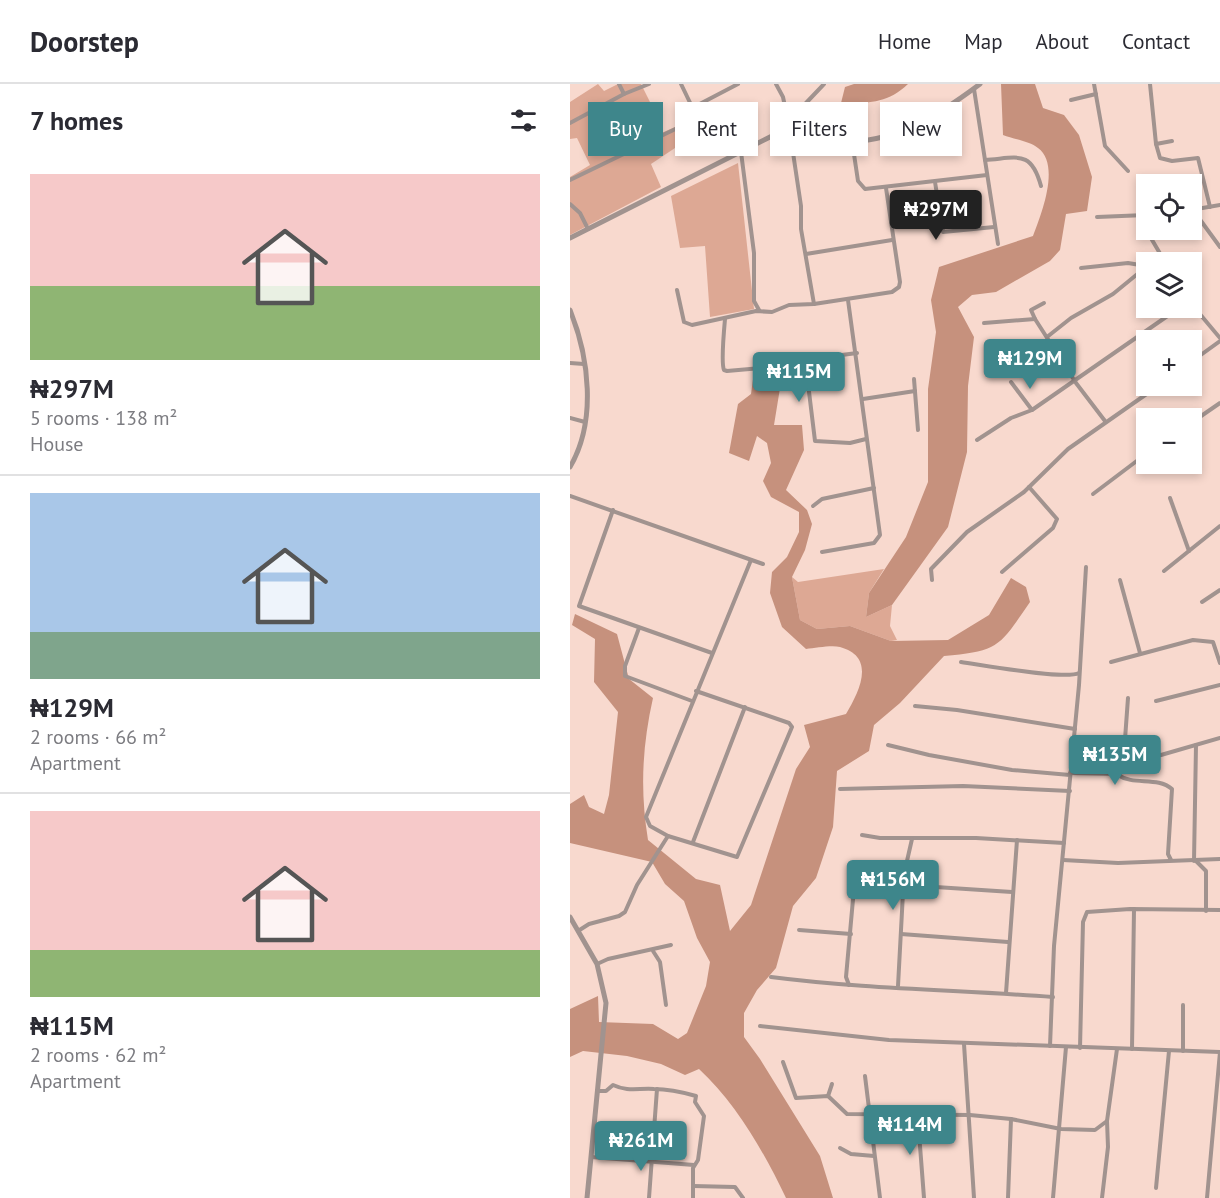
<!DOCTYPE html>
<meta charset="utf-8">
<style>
:root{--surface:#fff;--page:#f7f7f7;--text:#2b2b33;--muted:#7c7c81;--line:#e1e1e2;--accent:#3e868b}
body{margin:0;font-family:"PT Sans",sans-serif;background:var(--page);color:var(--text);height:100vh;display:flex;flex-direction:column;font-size:22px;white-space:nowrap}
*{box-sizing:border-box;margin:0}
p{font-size:20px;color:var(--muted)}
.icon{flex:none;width:33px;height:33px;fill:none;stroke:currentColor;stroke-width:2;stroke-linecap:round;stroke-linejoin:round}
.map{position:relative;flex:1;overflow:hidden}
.panel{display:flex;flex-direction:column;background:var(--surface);width:570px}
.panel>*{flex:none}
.guide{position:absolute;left:18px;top:18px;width:542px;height:54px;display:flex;gap:12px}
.buttons{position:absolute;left:566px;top:90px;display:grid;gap:12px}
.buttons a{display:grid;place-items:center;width:66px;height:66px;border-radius:0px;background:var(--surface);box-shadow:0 3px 9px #0003;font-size:30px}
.price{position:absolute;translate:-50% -51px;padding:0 14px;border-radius:6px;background:var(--accent);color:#fff;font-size:20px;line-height:39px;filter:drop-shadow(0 2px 3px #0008)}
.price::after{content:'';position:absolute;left:50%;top:36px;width:18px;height:14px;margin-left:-9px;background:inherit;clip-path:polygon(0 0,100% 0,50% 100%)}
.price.selected{background:#222;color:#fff}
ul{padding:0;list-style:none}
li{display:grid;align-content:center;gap:12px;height:318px;padding:0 30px}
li+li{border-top:2px solid var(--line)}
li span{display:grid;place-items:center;height:186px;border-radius:0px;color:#555}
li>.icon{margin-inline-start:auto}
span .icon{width:108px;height:108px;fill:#fffc;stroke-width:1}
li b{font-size:26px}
h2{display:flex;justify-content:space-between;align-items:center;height:72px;padding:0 30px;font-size:26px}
.chip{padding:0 21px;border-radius:0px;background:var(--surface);box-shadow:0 3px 9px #0003;font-size:21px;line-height:54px}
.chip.selected{background:var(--accent);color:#fff}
header{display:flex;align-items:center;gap:36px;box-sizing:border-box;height:84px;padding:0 30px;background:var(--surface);border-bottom:2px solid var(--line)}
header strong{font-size:28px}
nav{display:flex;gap:33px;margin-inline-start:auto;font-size:21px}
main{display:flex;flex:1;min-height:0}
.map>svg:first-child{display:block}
.green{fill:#dda894}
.forest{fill:#c6917d}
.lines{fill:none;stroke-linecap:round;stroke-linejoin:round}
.minor{stroke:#a1938f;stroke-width:4}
.tertiary{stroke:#a1938f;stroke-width:5}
</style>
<header>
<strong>Doorstep</strong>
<nav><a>Home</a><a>Map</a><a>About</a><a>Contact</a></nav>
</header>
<main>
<section class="panel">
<h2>7 homes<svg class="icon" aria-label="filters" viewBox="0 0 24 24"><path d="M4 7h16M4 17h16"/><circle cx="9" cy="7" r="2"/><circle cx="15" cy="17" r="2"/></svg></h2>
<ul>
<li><span style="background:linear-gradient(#f6c9c9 60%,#8fb573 0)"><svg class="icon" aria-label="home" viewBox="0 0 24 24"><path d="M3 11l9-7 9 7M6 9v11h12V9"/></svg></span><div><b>₦297M</b><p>5 rooms · 138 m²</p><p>House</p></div></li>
<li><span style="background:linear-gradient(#a9c7e8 75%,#7fa58c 0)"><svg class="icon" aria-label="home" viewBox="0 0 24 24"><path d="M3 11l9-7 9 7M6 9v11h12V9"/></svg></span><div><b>₦129M</b><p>2 rooms · 66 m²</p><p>Apartment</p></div></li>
<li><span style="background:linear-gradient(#f6c9c9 75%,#8fb573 0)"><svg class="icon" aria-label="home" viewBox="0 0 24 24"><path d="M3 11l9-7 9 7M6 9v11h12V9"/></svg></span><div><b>₦115M</b><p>2 rooms · 62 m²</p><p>Apartment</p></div></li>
</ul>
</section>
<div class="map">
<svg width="650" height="1114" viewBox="0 0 650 1114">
<rect width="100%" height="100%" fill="#f8d9ce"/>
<g class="green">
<polygon points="28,0 34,7 48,0 71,0 80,18 45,28 57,52 69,59 105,43 111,60 81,80 91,103 0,151 0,93 20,81 7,54 0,55 0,18"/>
<polygon points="168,79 184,225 140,233 135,162 110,164 101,112"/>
<polygon points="314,485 299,509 296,533 322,521 320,542 327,556 321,557 280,542 247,545 230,536 222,493 228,498"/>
</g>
<g class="forest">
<path d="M 284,0 L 338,0 C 317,20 298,19 271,19 L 275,3 Z"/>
<path d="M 431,0 L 465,0 L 473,24 L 494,31 L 509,51 L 522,93 L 517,127 L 496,130 L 490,166 L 480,177 L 426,208 L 402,211 L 388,223 L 404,253 L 398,302 L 397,368 L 378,443 L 322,521 L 296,533 L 299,509 L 336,453 L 358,398 L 358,305 L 366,248 L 361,216 L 369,183 L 463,152 C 471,131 491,81 468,64 C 460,57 443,55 433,51 Z"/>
<path d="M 184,288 L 211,298 L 204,341 L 232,341 L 234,366 L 216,406 L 237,426 L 242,440 L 235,466 L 222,493 L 230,536 L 247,545 L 280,542 L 321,557 L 378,556 L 419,531 L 441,494 L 456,503 L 460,518 C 429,563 429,567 374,572 L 330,619 L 304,641 L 299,667 L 267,687 L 263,743 L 246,794 L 223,822 L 206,884 L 187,906 L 174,929 L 174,953 L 190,975 L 250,1072 L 263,1114 L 216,1114 C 194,1068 166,1019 129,985 L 115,991 L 91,980 L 57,972 L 13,967 L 0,973 L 0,925 L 28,912 L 29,938 L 83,940 L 108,955 L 117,949 L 136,902 L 140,878 L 127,854 L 114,817 L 95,800 L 82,778 L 0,759 L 0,720 L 14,711 L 19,723 L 34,730 L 39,711 L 48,628 L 24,598 L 25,555 L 2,541 L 5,530 L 47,550 L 59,595 L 83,614 C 72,663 70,707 78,756 L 126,795 L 150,801 L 160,847 L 181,821 L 226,685 L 240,663 L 234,641 L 276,630 C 289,608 307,573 270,563 C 261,561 246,564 236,565 L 212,543 L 200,509 L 202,488 L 217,473 L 229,448 L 229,428 L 201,413 L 193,397 L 201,379 L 197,359 L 187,352 L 179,377 L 159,369 L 168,320 L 181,310 Z"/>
</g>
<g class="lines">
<g class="minor">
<polyline points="49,0 54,10 79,0"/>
<polyline points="111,0 125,29 173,66"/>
<polyline points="206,0 213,13 219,42 231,122 231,145 244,220"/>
<polyline points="524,0 535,62 558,87"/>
<polyline points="580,0 586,60 602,57"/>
<polyline points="404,5 428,160"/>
<polyline points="501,16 526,10"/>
<polyline points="122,24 168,0"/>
<polyline points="0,39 54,10"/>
<polyline points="239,52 235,41 236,19 254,0"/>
<polyline points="282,57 288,97 295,105 417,91"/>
<polyline points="586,60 590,74 602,77 628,74 640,123"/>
<polyline points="171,68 184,169 184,217 189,226"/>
<path d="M 415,76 C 447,74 461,65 471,102"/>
<polyline points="0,96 122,37 125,29"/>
<polyline points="365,98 373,148 424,143"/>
<polyline points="0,120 10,129 18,145"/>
<polyline points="621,126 650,121"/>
<polyline points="623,126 650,163"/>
<polyline points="568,132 595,178"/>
<polyline points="527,133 576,131"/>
<polyline points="236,170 322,156"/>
<polyline points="583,178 592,174"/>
<polyline points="511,184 558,179 576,182"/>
<polyline points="107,206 114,238 122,241 186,227 202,228 219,221 244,220 322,208 329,203 330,198 316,104"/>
<polyline points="621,214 629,229 650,254"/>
<polyline points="474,219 461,226 465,235 506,299 535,337"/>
<path d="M 155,235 C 154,246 151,279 154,286 L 157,287 L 201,283 L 210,276 L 218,278 L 287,269"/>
<polyline points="414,239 465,235"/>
<polyline points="477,253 501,234 543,210 576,183"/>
<polyline points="235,275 245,357 280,359 296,355"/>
<polyline points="621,278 650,257"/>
<polyline points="0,279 14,280"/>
<polyline points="344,295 348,346"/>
<polyline points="441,298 462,326"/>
<polyline points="293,315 345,307"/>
<polyline points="0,334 15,338"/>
<polyline points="621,339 650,319"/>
<polyline points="407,356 441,334 462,326 609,224"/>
<polyline points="523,410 576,370"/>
<polyline points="0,412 193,480"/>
<polyline points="600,414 619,467"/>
<polyline points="243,422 252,415 304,404"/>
<polyline points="43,426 9,522 142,569"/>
<polyline points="252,468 304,459 310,451 278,216"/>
<polyline points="594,487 650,442"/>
<polyline points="432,488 483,444 487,435 459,403"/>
<polyline points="362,496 361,485 397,448 454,408 498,365 588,302"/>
<polyline points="550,496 570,569"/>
<polyline points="632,518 650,506"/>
<polyline points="69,544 55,582 55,592 122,617"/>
<path d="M 391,578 C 413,581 494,596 509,589"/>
<polyline points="541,578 623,556 643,558 650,579"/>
<polyline points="126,607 219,639 222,643 167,773 98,752 80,742 76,733 181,476"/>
<polyline points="586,617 650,601"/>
<polyline points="345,622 387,626 505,645"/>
<polyline points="318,661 359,671 442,686 500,691"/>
<polyline points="554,669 591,671 650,654"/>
<polyline points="500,689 550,690 554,669 558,614"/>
<path d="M 548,691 C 564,702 587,692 602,705 L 598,770 L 601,776"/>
<polyline points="270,705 393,702 500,707"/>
<polyline points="292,751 310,754 406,754 494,759"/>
<polyline points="123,758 175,623"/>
<polyline points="493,776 548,779 650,775"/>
<polyline points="624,777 626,661"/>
<polyline points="626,777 636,787 636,827"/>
<polyline points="335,801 442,808"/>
<polyline points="229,846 281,850"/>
<polyline points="8,847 19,840 49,832 55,828 67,801 98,752"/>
<polyline points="331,850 438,858"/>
<polyline points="83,867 90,878 96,921"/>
<polyline points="27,880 38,875 101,861"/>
<path d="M 201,893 C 294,905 389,906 483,913"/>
<polyline points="279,901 276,893 286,782"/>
<polyline points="328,902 334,790 342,755"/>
<polyline points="436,909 447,756"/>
<polyline points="613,921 613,967"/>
<polyline points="190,942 319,956 650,968"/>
<polyline points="394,960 404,1114"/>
<polyline points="480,962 484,862 509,601 516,483"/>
<polyline points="510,964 513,838 517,828 560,825 650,826"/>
<polyline points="562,965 564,825"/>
<polyline points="213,978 226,1014 258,1012 277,1030 400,1031 441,1035 491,1045 525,1046 537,1037 547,965"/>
<polyline points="295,992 310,1114"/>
<path d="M 27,1007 L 36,1007 L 43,1001 C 58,1008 68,1004 84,1005 C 99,1005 112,1008 126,1012 L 125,1018 L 134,1032 L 128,1076 L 123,1084 L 123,1114"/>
<polyline points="258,1012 262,1000"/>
<polyline points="352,1032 349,1049 354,1114"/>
<polyline points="270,1064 281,1070 304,1072"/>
<polyline points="21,1073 124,1081"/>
<polyline points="123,1102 165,1103 173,1114"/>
<polyline points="586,1104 599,967"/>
<polyline points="79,1114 87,1005"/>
<polyline points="438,1114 441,1035"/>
<polyline points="483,1114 496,963"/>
<polyline points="532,1114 538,1063 537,1037"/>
<polyline points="637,1114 650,968"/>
</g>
<g class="tertiary">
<path d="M 0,154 L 202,52 C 229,48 254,56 280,57 C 328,58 374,27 410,0"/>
<path d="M 0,226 C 19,273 27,337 0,383"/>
<polyline points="0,833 27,880 36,919 17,1114"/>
</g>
</g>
</svg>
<div class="buttons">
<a><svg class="icon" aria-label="locate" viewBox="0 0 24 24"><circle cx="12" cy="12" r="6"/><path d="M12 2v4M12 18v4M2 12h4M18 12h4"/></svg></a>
<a><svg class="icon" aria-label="layers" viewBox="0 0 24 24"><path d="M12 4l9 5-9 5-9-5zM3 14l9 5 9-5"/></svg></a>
<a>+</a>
<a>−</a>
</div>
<b class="price selected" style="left:366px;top:157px">₦297M</b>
<b class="price" style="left:460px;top:306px">₦129M</b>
<b class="price" style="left:229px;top:319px">₦115M</b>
<b class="price" style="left:545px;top:702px">₦135M</b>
<b class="price" style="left:323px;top:827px">₦156M</b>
<b class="price" style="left:340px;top:1072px">₦114M</b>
<b class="price" style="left:71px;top:1088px">₦261M</b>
<div class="guide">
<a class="chip selected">Buy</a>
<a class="chip">Rent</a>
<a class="chip">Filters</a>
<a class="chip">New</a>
</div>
</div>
</main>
